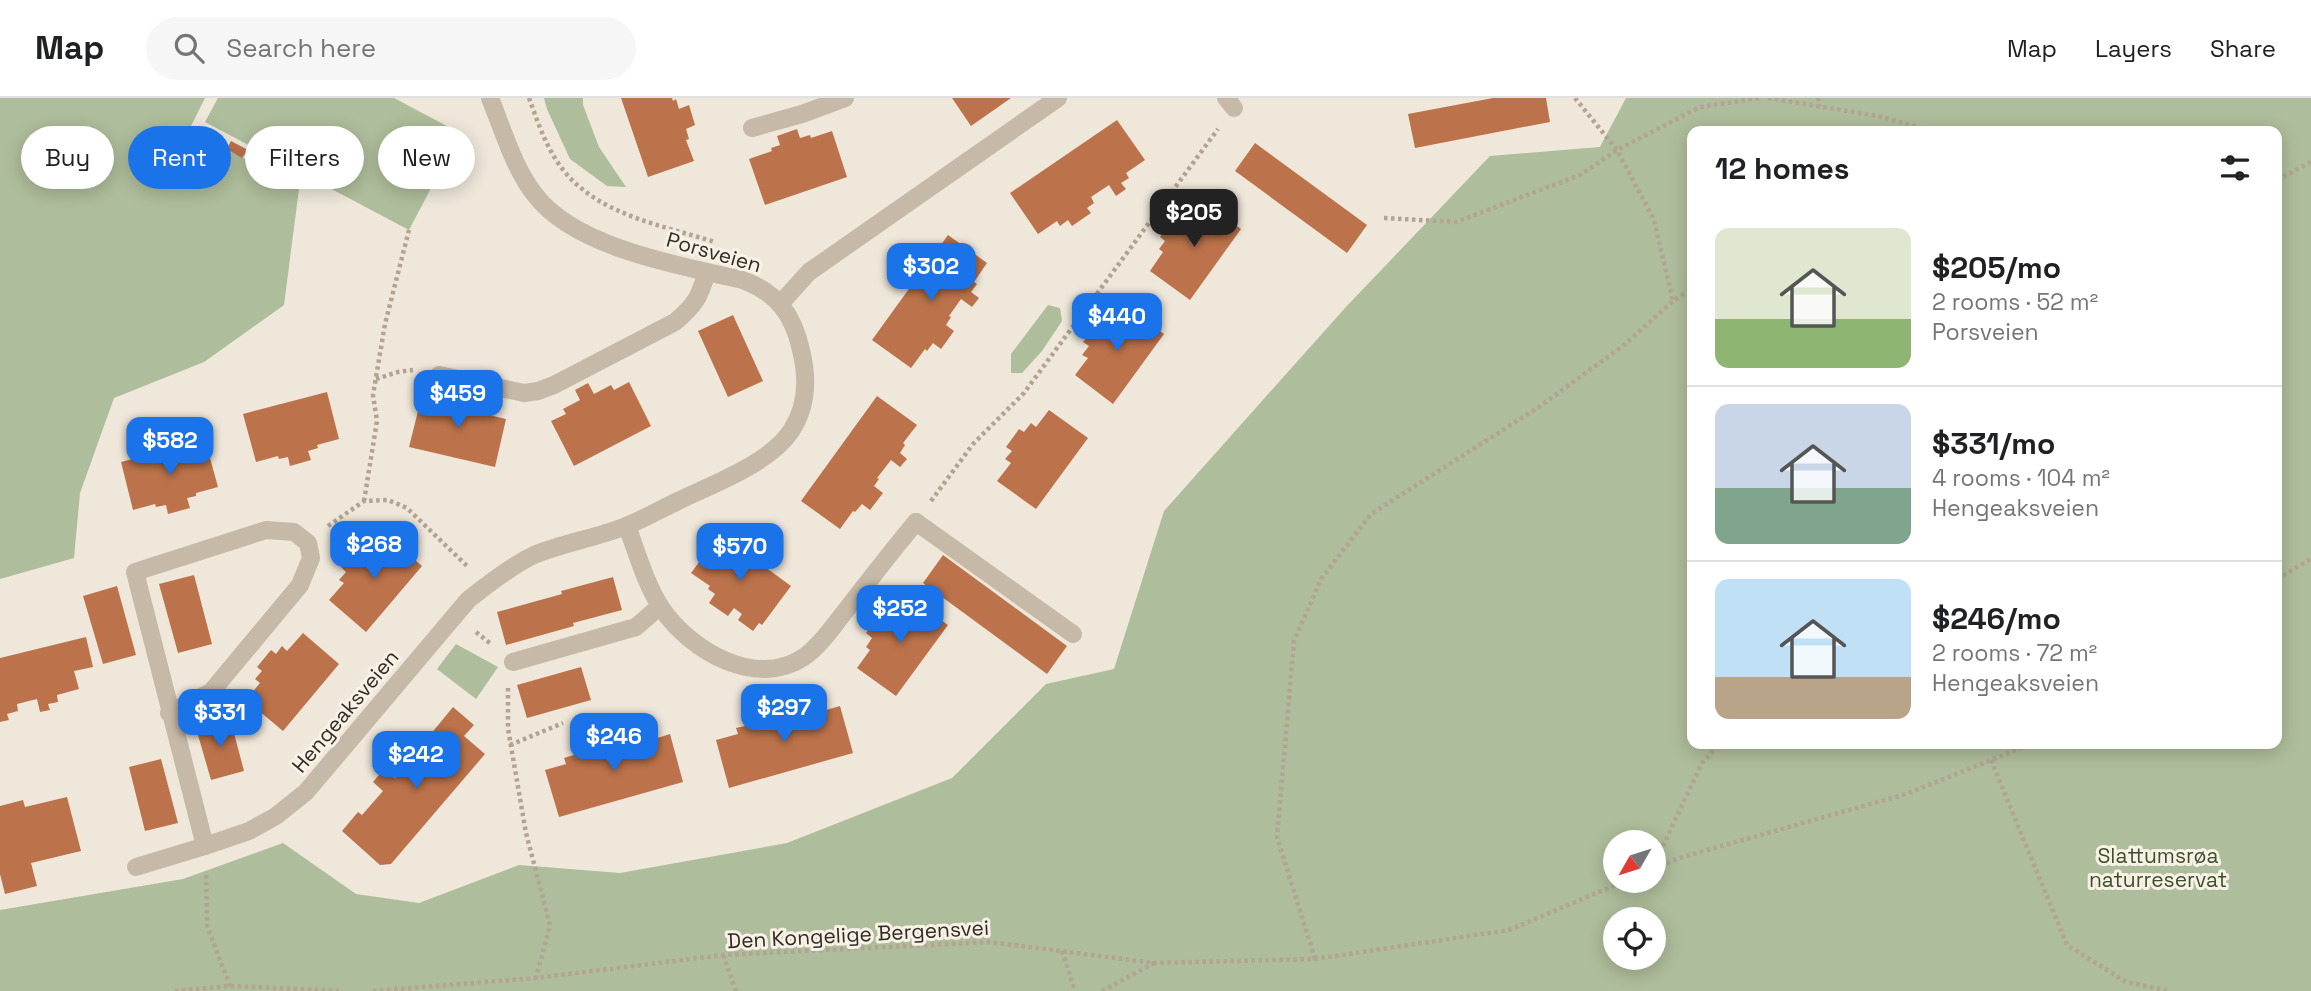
<!DOCTYPE html>
<meta charset="utf-8">
<style>
:root{--surface:#fff;--page:#f6f6f6;--text:#202124;--muted:#757577;--line:#e0e0e0;--accent:#1a73e8}
body{margin:0;font-family:"Space Grotesk",sans-serif;background:var(--page);color:var(--text);height:100vh;display:flex;flex-direction:column;font-size:26px;white-space:nowrap}
*{box-sizing:border-box;margin:0}
p{font-size:23px;color:var(--muted)}
.icon{flex:none;width:38px;height:38px;fill:none;stroke:currentColor;stroke-width:2;stroke-linecap:round;stroke-linejoin:round}
.map{position:relative;flex:1;overflow:hidden}
.drawer{position:absolute;left:1687px;top:28px;width:595px;height:623px;display:flex;flex-direction:column;background:var(--surface);border-radius:14px;box-shadow:0 4px 18px #0003}
.drawer>*{flex:none}
.hud{position:absolute;left:21px;top:28px;width:665px;height:63px;display:flex;gap:14px}
.needle{width:46px;rotate:231deg}
.buttons{position:absolute;left:1603px;top:732px;display:grid;gap:14px}
.buttons a{display:grid;place-items:center;width:63px;height:63px;border-radius:50%;background:var(--surface);box-shadow:0 4px 18px #0003;font-size:35px}
.price{position:absolute;translate:-50% -60px;padding:0 16px;border-radius:14px;background:var(--accent);color:#fff;font-size:23px;line-height:46px;filter:drop-shadow(0 2px 4px #0008)}
.price::after{content:'';position:absolute;left:50%;top:42px;width:21px;height:16px;margin-left:-10px;background:inherit;clip-path:polygon(0 0,100% 0,50% 100%)}
.price.selected{background:#222;color:#fff}
ul{padding:0;list-style:none}
li{display:flex;align-items:center;gap:21px;height:175px;padding:0 28px}
li+li{border-top:2px solid var(--line)}
li span{display:grid;place-items:center;flex:none;width:196px;height:140px;border-radius:14px;color:#555}
li>.icon{margin-inline-start:auto}
span .icon{width:84px;height:84px;fill:#fffc;stroke-width:1}
li b{font-size:30px}
h2{display:flex;justify-content:space-between;align-items:center;height:84px;padding:0 28px;font-size:30px}
.chip{padding:0 24px;border-radius:32px;background:var(--surface);box-shadow:0 4px 18px #0003;font-size:24px;line-height:63px}
.chip.selected{background:var(--accent);color:#fff}
header{display:flex;align-items:center;gap:42px;box-sizing:border-box;height:98px;padding:0 35px;background:var(--surface);border-bottom:2px solid var(--line)}
header strong{font-size:33px}
nav{display:flex;gap:38px;margin-inline-start:auto;font-size:24px}
.search{width:490px;height:63px;background:var(--page);display:flex;align-items:center;gap:18px;box-sizing:border-box;padding:0 24px;border-radius:38px;color:var(--muted);font-size:26px}
.map>svg:first-child{display:block}
.green{fill:#aebd9b;fill-rule:evenodd}
.building{fill:#bc734b}
.lines{fill:none;stroke-linecap:round;stroke-linejoin:round}
.path{stroke:#b2a392;stroke-width:4.5;stroke-dasharray:3.5 3.5;stroke-linecap:butt}
.service{stroke:#c6b9a7;stroke-width:18}
.minor{stroke:#c6b9a7;stroke-width:18}
.labels{text-anchor:middle;dominant-baseline:central;stroke-width:6;stroke-linejoin:round;paint-order:stroke}
.street-label{font-size:21px;fill:#332c27;stroke:#f7f1e6}
.park-label{font-size:21px;fill:#3f4f2d;stroke:#f7f1e6}
</style>
<header>
<strong>Map</strong>
<div class="search"><svg class="icon" aria-label="search" viewBox="0 0 24 24"><circle cx="10" cy="10" r="6"/><path d="M15 15l6 6"/></svg>Search here</div>
<nav><a>Map</a><a>Layers</a><a>Share</a></nav>
</header>
<div class="map">
<svg width="2311" height="893" viewBox="0 0 2311 893">
<rect width="100%" height="100%" fill="#efe7da"/>
<g class="green">
<polygon points="0,0 205,0 190,30 299,91 284,207 204,264 114,300 80,395 74,460 0,481"/>
<polygon points="218,0 394,0 460,35 409,132 205,24"/>
<polygon points="544,0 583,0 583,7 599,49 626,89 607,88 570,61 547,11"/>
<path d="M 1626,0 L 2311,0 L 2311,893 L 0,893 L 0,812 L 183,781 L 283,745 L 356,796 L 419,805 L 519,767 L 620,775 L 787,745 L 952,680 L 1046,586 L 1114,571 L 1164,413 L 1345,210 L 1490,58 L 1600,49 ZM 1692,33 L 2277,33 L 2277,646 L 1692,646 ZM 1615,744 L 1654,744 L 1654,782 L 1615,782 ZM 1615,821 L 1654,821 L 1654,859 L 1615,859 Z"/>
<polygon points="1048,207 1060,210 1062,223 1042,253 1022,275 1011,275 1011,256"/>
<polygon points="456,546 498,569 476,601 437,571"/>
</g>
<g class="building">
<polygon points="621,0 672,0 673,3 676,1 679,11 689,7 695,27 686,31 689,41 686,42 694,63 648,79"/>
<polygon points="952,0 1011,0 971,28"/>
<polygon points="1493,0 1546,0 1550,24 1415,50 1408,16"/>
<polygon points="1117,22 1145,62 1126,75 1129,80 1121,85 1126,91 1116,98 1109,87 1091,99 1094,105 1087,110 1091,115 1072,128 1068,122 1060,128 1057,123 1038,136 1010,95"/>
<polygon points="797,31 800,40 810,37 811,40 832,33 847,79 765,107 749,61 772,53 771,50 780,47 777,38"/>
<polygon points="231,43 248,52 242,60 227,51"/>
<polygon points="1255,45 1367,127 1347,155 1235,73"/>
<polygon points="1201,102 1241,131 1190,202 1150,173 1163,154 1159,151 1165,143 1160,139 1173,122 1178,125 1184,117 1188,120"/>
<polygon points="948,137 987,165 974,184 977,186 971,194 979,200 972,209 961,201 949,218 951,219 946,227 954,233 941,251 933,245 927,253 925,251 911,270 872,242"/>
<polygon points="1126,208 1164,236 1113,306 1075,277 1088,260 1082,257 1089,248 1083,244 1096,227 1101,231 1108,222 1113,226"/>
<polygon points="733,217 763,283 728,299 698,233"/>
<polygon points="629,284 651,328 574,368 551,323 566,316 563,311 580,302 575,292 588,285 594,296 611,287 614,292"/>
<polygon points="459,292 475,296 472,308 490,313 489,317 506,321 495,369 409,349 421,301 437,305 438,300 456,304"/>
<polygon points="327,294 339,341 317,347 318,350 308,353 311,362 290,368 288,359 279,361 278,358 256,364 243,316"/>
<polygon points="877,298 917,327 903,345 905,347 900,355 907,361 900,369 891,362 877,380 879,381 874,388 883,395 870,412 862,406 855,414 853,413 840,431 801,403"/>
<polygon points="1049,312 1088,340 1036,411 997,383 1011,365 1005,361 1012,353 1006,349 1019,331 1024,334 1031,325 1036,329"/>
<polygon points="205,342 218,389 196,395 196,398 187,400 190,410 168,416 166,407 156,409 155,406 133,412 121,364"/>
<polygon points="385,436 422,468 366,534 329,502 344,485 339,482 346,474 341,469 354,452 359,457 367,448 371,453"/>
<polygon points="720,436 791,488 762,527 759,525 753,533 738,522 742,516 734,510 728,518 709,505 715,496 708,491 710,488 691,475"/>
<polygon points="943,457 1067,548 1047,576 923,485"/>
<polygon points="194,477 212,546 178,555 159,486"/>
<polygon points="613,479 622,512 573,525 574,528 506,547 497,514 562,496 561,493"/>
<polygon points="117,488 136,557 103,566 83,498"/>
<polygon points="909,499 948,527 896,598 857,570 870,552 866,549 872,540 866,535 878,518 884,522 891,512 896,516"/>
<polygon points="303,535 339,566 283,633 246,602 260,585 255,581 262,573 257,569 271,552 276,556 282,548 287,553"/>
<polygon points="86,539 93,569 74,573 79,591 57,597 58,604 48,606 50,612 40,614 37,601 17,606 18,613 7,616 9,622 0,624 0,560"/>
<polygon points="581,569 591,602 527,620 517,587"/>
<polygon points="805,604 806,611 817,607 819,614 840,608 853,655 729,690 716,642 738,636 736,630 745,628 743,621 755,618 759,630 778,625 776,620 786,617 784,610"/>
<polygon points="453,609 474,627 464,638 485,656 391,766 380,767 342,733 358,714 362,717 383,693 373,684 384,671 395,680 407,665 410,669 420,658 406,646 412,640 421,648"/>
<polygon points="230,620 244,673 211,682 196,630"/>
<polygon points="634,633 636,640 646,637 648,643 670,636 683,684 559,719 545,672 566,666 564,660 574,657 573,651 584,647 588,660 608,654 606,649 616,646 613,639"/>
<polygon points="161,661 178,725 145,733 129,669"/>
<polygon points="67,699 81,753 31,765 37,788 5,796 0,776 0,708 23,702 25,709"/>
</g>
<g class="lines">
<g class="path">
<path d="M 529,0 C 538,25 547,52 564,73 C 599,117 664,128 715,144"/>
<polyline points="1575,0 1617,52 1654,122 1673,203"/>
<polyline points="1768,0 1878,18 1931,33"/>
<polyline points="1818,0 1820,8"/>
<polyline points="2277,82 2311,64"/>
<polyline points="1384,120 1456,124 1580,77 1617,52 1700,9 1759,0"/>
<polyline points="376,281 398,274 413,272"/>
<polyline points="364,403 377,323 373,297 385,226 409,132"/>
<polyline points="931,403 973,346 1024,295 1218,31"/>
<polyline points="328,428 364,403 388,402 407,410 468,469"/>
<polyline points="2277,481 2311,461"/>
<polyline points="476,534 491,546"/>
<polyline points="508,590 508,631 526,735 550,827 536,880"/>
<polyline points="510,647 563,625"/>
<polyline points="1991,662 2067,847 2126,884 2170,893"/>
<polyline points="1654,767 1702,665 1720,646"/>
<polyline points="1654,771 1679,760 1906,696 2031,646"/>
<polyline points="206,777 207,828 230,888"/>
<polyline points="1062,853 1075,893"/>
<polyline points="723,857 736,893"/>
<polyline points="1315,861 1277,739 1294,543 1321,481 1371,416 1539,309 1624,247 1673,203 1692,190"/>
<polyline points="175,893 230,888 343,893"/>
<polyline points="373,893 536,880 723,857 990,844 1155,865 1315,861 1509,832 1627,782"/>
<polyline points="1102,893 1154,865"/>
</g>
<g class="service">
<polyline points="1226,0 1234,10"/>
<polyline points="752,30 802,16 845,0"/>
<path d="M 439,277 L 524,295 L 538,293 L 554,287 L 675,224 C 696,206 699,200 707,174"/>
<polyline points="916,424 1073,536"/>
<polyline points="513,564 636,529 660,508"/>
<polyline points="136,769 205,748"/>
</g>
<g class="minor">
<polyline points="780,206 809,174 1058,0"/>
<path d="M 627,428 C 637,455 646,487 662,511 C 691,553 756,591 804,559 C 819,549 832,530 843,516 C 867,485 891,454 916,424"/>
<path d="M 169,615 L 211,594 L 300,487 L 311,460 L 308,445 L 294,434 L 266,432 L 135,474 L 205,748 L 249,733 L 276,718 L 306,694 L 468,502 C 488,486 511,468 534,457 C 563,445 596,440 626,428 C 644,421 661,411 678,403 C 713,386 769,366 791,333 C 807,309 808,280 801,252 C 793,216 777,195 743,182 C 681,168 576,150 536,98 C 514,71 503,32 490,0"/>
</g>
</g>
<g class="labels">
<g class="street-label">
<text transform="translate(714 154) rotate(16)">Porsveien</text>
<text transform="translate(345 613) rotate(-50)">Hengeaksveien</text>
<text transform="translate(858 836) rotate(-3)">Den Kongelige Bergensvei</text>
</g>
<g class="park-label">
<text x="2158" y="757">Slattumsrøa<tspan x="2158" dy="24">naturreservat</tspan></text>
</g>
</g>
</svg>
<div class="buttons">
<a><svg class="needle" viewBox="-14 -14 28 28"><path d="M0-13l5 13h-10z" fill="#e53935"/><path d="M0 13l5-13h-10z" fill="#757577"/></svg></a>
<a><svg class="icon" aria-label="locate" viewBox="0 0 24 24"><circle cx="12" cy="12" r="6"/><path d="M12 2v4M12 18v4M2 12h4M18 12h4"/></svg></a>
</div>
<b class="price selected" style="left:1194px;top:151px">$205</b>
<b class="price" style="left:931px;top:205px">$302</b>
<b class="price" style="left:1117px;top:255px">$440</b>
<b class="price" style="left:458px;top:332px">$459</b>
<b class="price" style="left:170px;top:379px">$582</b>
<b class="price" style="left:374px;top:483px">$268</b>
<b class="price" style="left:740px;top:485px">$570</b>
<b class="price" style="left:900px;top:547px">$252</b>
<b class="price" style="left:784px;top:646px">$297</b>
<b class="price" style="left:220px;top:651px">$331</b>
<b class="price" style="left:614px;top:675px">$246</b>
<b class="price" style="left:416px;top:693px">$242</b>
<div class="hud">
<a class="chip">Buy</a>
<a class="chip selected">Rent</a>
<a class="chip">Filters</a>
<a class="chip">New</a>
</div>
<section class="drawer">
<h2>12 homes<svg class="icon" aria-label="filters" viewBox="0 0 24 24"><path d="M4 7h16M4 17h16"/><circle cx="9" cy="7" r="2"/><circle cx="15" cy="17" r="2"/></svg></h2>
<ul>
<li><span style="background:linear-gradient(#dfe7d0 65%,#8fb573 0)"><svg class="icon" aria-label="home" viewBox="0 0 24 24"><path d="M3 11l9-7 9 7M6 9v11h12V9"/></svg></span><div><b>$205/mo</b><p>2 rooms · 52 m²</p><p>Porsveien</p></div></li>
<li><span style="background:linear-gradient(#c9d6e8 60%,#7fa58c 0)"><svg class="icon" aria-label="home" viewBox="0 0 24 24"><path d="M3 11l9-7 9 7M6 9v11h12V9"/></svg></span><div><b>$331/mo</b><p>4 rooms · 104 m²</p><p>Hengeaksveien</p></div></li>
<li><span style="background:linear-gradient(#bfe0f5 70%,#b9a48a 0)"><svg class="icon" aria-label="home" viewBox="0 0 24 24"><path d="M3 11l9-7 9 7M6 9v11h12V9"/></svg></span><div><b>$246/mo</b><p>2 rooms · 72 m²</p><p>Hengeaksveien</p></div></li>
</ul>
</section>
</div>
